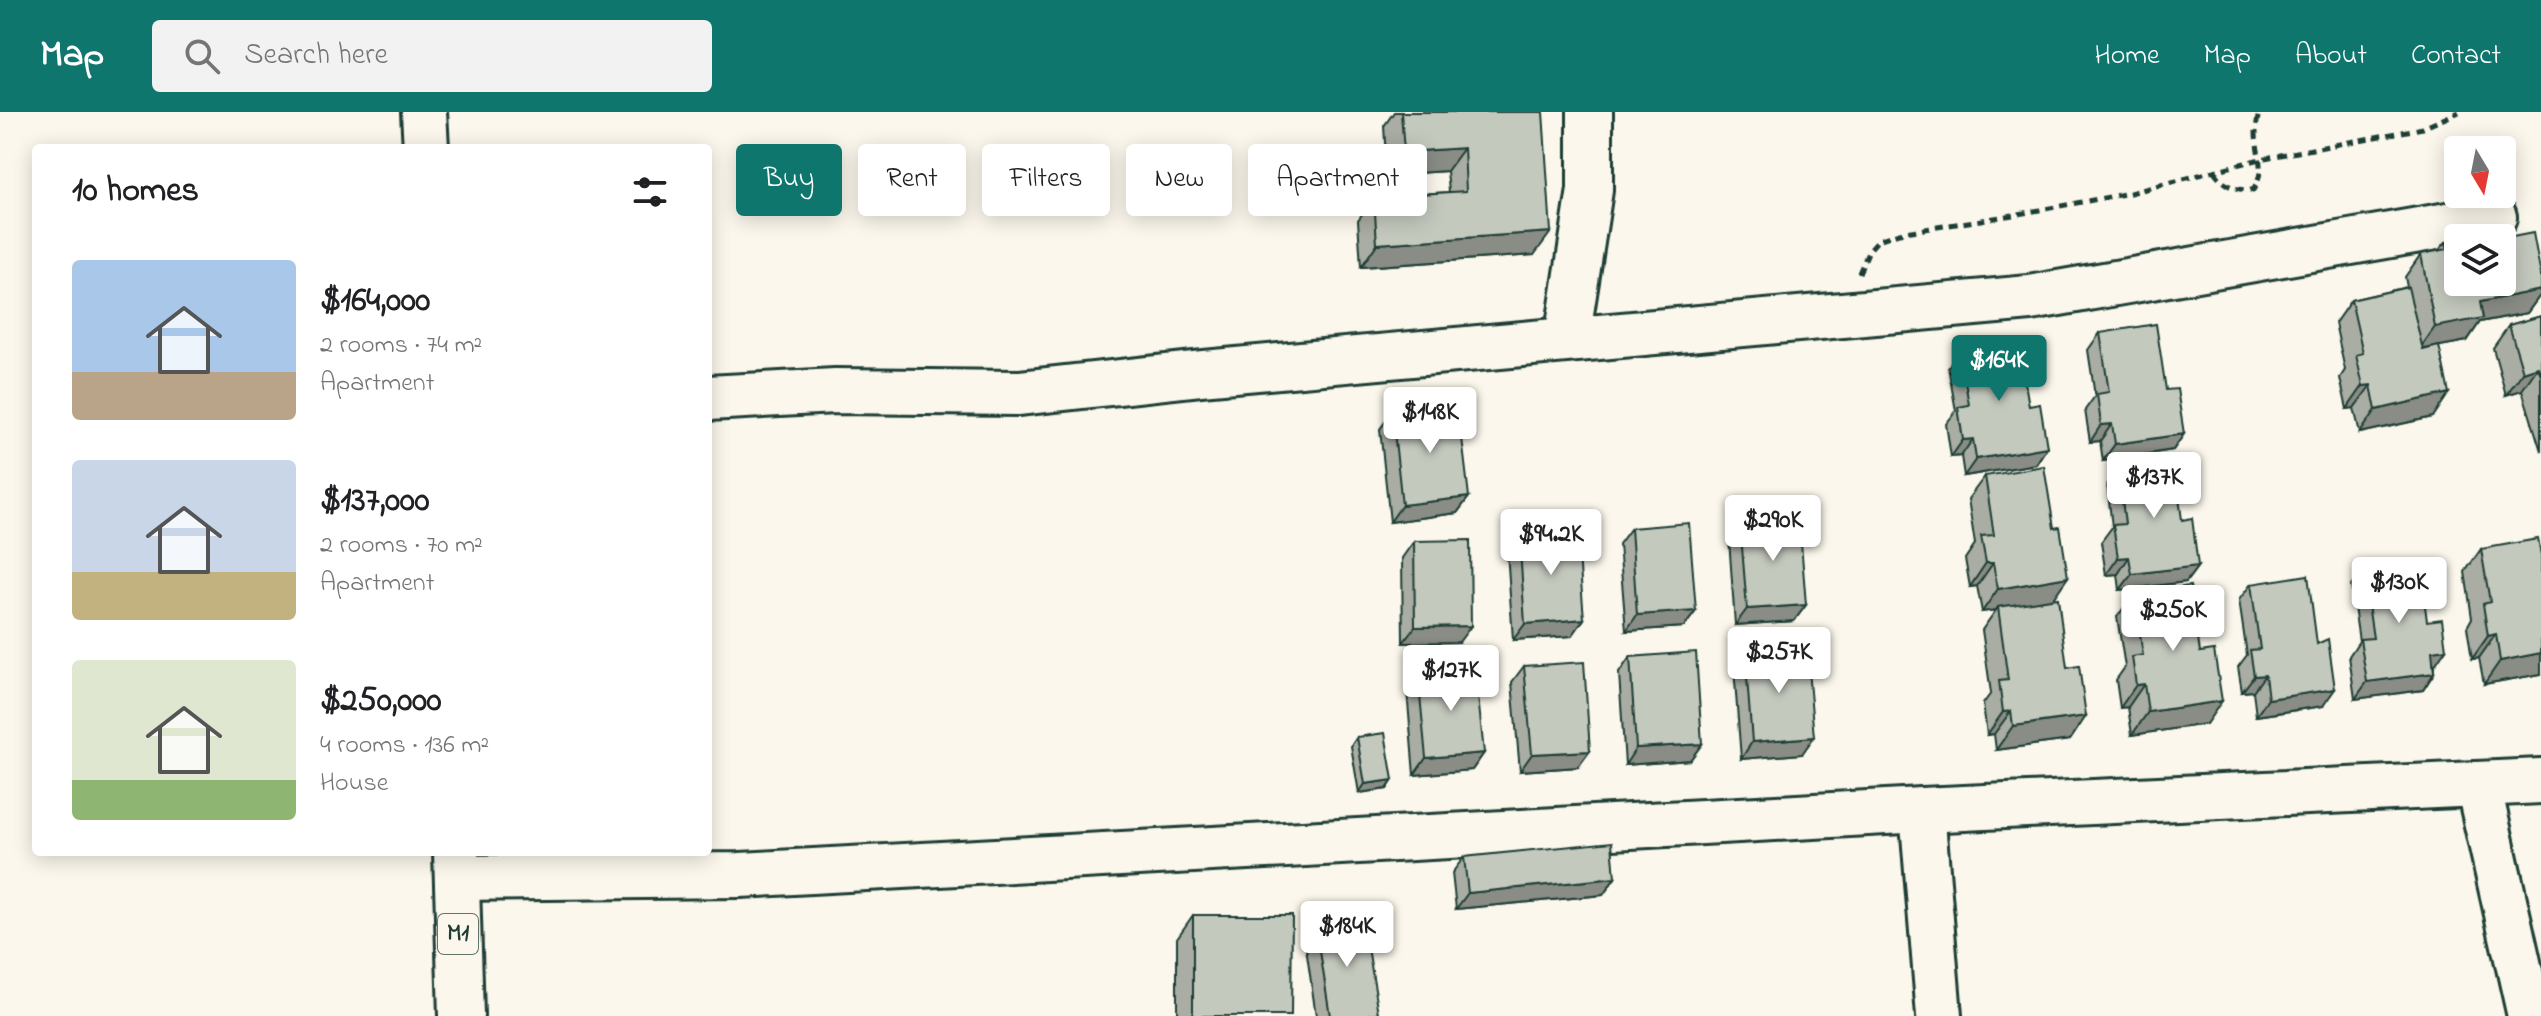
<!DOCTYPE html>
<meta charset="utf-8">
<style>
:root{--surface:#fff;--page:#f2f2f2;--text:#202124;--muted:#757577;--accent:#0f766e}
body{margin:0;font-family:"Indie Flower",sans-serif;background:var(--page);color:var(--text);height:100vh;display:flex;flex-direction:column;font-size:30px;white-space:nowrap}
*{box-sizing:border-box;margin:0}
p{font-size:26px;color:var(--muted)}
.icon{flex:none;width:44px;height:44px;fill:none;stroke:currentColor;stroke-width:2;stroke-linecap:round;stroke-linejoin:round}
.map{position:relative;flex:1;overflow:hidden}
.details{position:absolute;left:32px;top:32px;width:680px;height:712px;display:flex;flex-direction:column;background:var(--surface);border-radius:8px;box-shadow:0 4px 20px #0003}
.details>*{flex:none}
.hud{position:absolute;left:736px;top:32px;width:760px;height:72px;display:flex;gap:16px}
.needle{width:52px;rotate:170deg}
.buttons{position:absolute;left:2444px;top:24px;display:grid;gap:16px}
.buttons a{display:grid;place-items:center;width:72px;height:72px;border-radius:8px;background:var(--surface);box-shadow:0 4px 20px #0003;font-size:40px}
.price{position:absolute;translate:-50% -68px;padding:0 18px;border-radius:8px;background:#fff;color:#222;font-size:26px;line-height:52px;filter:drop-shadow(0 2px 4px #0008)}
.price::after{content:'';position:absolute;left:50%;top:48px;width:24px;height:18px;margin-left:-12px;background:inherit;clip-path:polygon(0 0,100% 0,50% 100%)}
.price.current{background:var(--accent);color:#fff}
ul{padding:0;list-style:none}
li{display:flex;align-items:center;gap:24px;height:200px;padding:0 40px}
li span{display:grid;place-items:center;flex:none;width:224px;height:160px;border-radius:8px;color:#555}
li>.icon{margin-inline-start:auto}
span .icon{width:96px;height:96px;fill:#fffc;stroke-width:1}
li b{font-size:34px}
h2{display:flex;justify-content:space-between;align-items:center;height:96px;padding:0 40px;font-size:34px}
.chip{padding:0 28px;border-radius:8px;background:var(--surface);box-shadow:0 4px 20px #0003;font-size:28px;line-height:72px}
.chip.current{background:var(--accent);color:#fff}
header{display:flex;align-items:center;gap:48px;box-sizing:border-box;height:112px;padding:0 40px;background:var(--accent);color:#fff}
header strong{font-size:38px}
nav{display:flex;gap:44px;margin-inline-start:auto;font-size:28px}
.search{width:560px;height:72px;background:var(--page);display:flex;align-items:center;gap:20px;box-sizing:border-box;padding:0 28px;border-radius:8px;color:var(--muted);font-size:30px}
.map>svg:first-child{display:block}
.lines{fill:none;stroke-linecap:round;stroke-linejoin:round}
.street-casing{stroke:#1f3d34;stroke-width:50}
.highway-casing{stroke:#1f3d34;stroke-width:50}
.path{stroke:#1f3d34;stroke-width:5;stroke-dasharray:8 6;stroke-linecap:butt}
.street{stroke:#fbf7ec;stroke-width:44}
.highway{stroke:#fbf7ec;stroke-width:44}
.wall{fill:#a9ada3;stroke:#1f3d34;stroke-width:2}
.shaded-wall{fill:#898d85;stroke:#1f3d34;stroke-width:2}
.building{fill:#c4c9be;stroke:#1f3d34;stroke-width:2}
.labels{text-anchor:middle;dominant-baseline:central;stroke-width:7;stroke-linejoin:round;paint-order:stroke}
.shield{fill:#fbf7ec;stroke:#61756b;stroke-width:2}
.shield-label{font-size:24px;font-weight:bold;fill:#1f3d34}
</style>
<header>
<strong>Map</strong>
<div class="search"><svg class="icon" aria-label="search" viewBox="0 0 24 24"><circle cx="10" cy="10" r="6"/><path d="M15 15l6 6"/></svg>Search here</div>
<nav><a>Home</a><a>Map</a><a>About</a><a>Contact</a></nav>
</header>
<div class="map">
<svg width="2541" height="904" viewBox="0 0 2541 904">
<rect width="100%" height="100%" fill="#fbf7ec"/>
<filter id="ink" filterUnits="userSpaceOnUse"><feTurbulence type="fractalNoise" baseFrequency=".0125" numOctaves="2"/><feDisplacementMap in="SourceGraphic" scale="16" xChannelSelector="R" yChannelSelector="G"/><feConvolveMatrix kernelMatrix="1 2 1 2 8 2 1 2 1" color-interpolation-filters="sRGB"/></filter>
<g filter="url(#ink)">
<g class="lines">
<defs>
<g id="street">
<polyline points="1567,227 1590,78 1590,0"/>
<polyline points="708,286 835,279 1019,281 1202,261 2030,186 2494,105"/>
<polyline points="2478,672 2530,904"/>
<polyline points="1922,698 1939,904"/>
<polyline points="457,766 740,763 1922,698 2541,669"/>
</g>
<g id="highway">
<polyline points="424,0 426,36"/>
<polyline points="456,740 461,904"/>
</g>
</defs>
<use href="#street" class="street-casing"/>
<use href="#highway" class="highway-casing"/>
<g class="path">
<path d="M 2214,60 C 2225,75 2235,78 2253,78 C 2267,59 2256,41 2256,20 C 2256,13 2258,6 2259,0"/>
<polyline points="1859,161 1869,138 1878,128 1899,121 2013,103 2130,81 2260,47 2423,16 2459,0"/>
</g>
<use href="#street" class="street"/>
<use href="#highway" class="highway"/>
</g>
<g class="wall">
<polygon points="1394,0 1543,0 1534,143 1361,155 1358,108 1374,85 1449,80 1447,59 1387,63 1384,14"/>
<polygon points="2446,130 2541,164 2541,182 2527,201 2480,210 2467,229 2439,234 2433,305 2360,321 2354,296 2347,297 2340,266 2345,258 2335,211 2351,188 2407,175 2405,165 2421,142 2439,138"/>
<polygon points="2541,204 2541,339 2522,278 2506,283 2493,236 2509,213"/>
<polygon points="2100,221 2166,278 2184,322 2173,338 2103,349 2100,329 2090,330 2085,298 2095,284 2088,238"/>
<polygon points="1960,239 2029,294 2047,335 2036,352 1964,364 1961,344 1951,345 1946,312 1956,299 1948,255"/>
<polygon points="1392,300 1469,385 1457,401 1390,410 1380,317"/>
<polygon points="2118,355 2182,408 2198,454 2186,470 2120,478 2118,462 2106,463 2101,430 2112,415 2107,372"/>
<polygon points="1985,364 2053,487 2067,556 2086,604 2070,628 1996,638 1994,622 1987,623 1983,592 1991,581 1982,518 1996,498 1982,500 1977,474 1970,475 1965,447 1975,432 1968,387"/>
<polygon points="1740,410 1806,493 1794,509 1735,513 1729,427"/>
<polygon points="1631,416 1696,499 1684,515 1626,519 1619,432"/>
<polygon points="1519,422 1584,507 1572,524 1513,528 1507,439"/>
<polygon points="1414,429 1459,530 1403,531 1402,446"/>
<polygon points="2481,437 2541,562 2484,572 2479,546 2472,547 2467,515 2472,506 2465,460"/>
<polygon points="2363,458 2427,509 2435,553 2434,554 2434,561 2423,578 2355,587 2349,544 2359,529 2351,474"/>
<polygon points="2251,472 2323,594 2256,604 2253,579 2242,580 2238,555 2247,543 2239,488"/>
<polygon points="2134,482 2206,612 2132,623 2128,595 2120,596 2116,568 2125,555 2117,505"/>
<polygon points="1745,540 1802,642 1741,647 1734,556"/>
<polygon points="1630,545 1702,632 1690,648 1625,653 1619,561"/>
<polygon points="1524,554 1578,655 1520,659 1512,570"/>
<polygon points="1418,562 1484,641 1472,658 1414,663 1407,578"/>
<polygon points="1357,625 1393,668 1387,677 1359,681 1351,634"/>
<polygon points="1464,745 1615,766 1603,783 1456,797 1452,761"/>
<polygon points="1193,803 1291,904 1177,904 1177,826"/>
<polygon points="1316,813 1377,904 1316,904 1305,829"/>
</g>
<g class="shaded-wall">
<polygon points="1464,36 1447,59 1387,63 1404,40"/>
<polygon points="1551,120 1534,143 1361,155 1377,132"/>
<polygon points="2541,178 2541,182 2527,201 2480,210 2467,229 2419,238 2435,215 2480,190"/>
<polygon points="2538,255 2522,278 2506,283 2523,260"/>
<polygon points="2371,273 2354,296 2347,297 2363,274"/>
<polygon points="2449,281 2433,305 2360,321 2376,298"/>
<polygon points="2112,312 2100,329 2090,330 2101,313"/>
<polygon points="2184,322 2173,338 2103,349 2115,332"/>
<polygon points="1973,327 1961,344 1951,345 1963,328"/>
<polygon points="2047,335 2036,352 1964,364 1976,347"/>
<polygon points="1469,385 1457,401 1390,410 1402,393"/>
<polygon points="2129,445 2118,462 2106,463 2118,446"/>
<polygon points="1986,451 1993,451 1977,474 1970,475"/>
<polygon points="2198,454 2186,470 2120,478 2132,462"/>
<polygon points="2068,465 2052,488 1998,495 1996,498 1982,500 1998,477"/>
<polygon points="1806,493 1794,509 1735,513 1747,497"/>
<polygon points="1696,499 1684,515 1626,519 1637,503"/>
<polygon points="1584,507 1572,524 1513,528 1525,512"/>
<polygon points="1471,514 1459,530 1403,531 1415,515"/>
<polygon points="2496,522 2479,546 2472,547 2488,524"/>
<polygon points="2446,537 2435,553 2420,555 2432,539"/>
<polygon points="2541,541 2541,562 2484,572 2500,549"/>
<polygon points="2434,561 2423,578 2355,587 2367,570"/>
<polygon points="2265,563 2253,579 2242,580 2254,564"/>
<polygon points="2144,572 2128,595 2120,596 2136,573"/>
<polygon points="2335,577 2323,594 2256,604 2268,587"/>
<polygon points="2222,589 2206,612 2132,623 2148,600"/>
<polygon points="2011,599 1994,622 1987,623 2003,600"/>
<polygon points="2086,604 2070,628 1996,638 2013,614"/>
<polygon points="1814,625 1802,642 1741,647 1752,630"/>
<polygon points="1702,632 1690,648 1625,653 1636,636"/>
<polygon points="1590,639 1578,655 1520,659 1532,642"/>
<polygon points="1484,641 1472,658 1414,663 1426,646"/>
<polygon points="1393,668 1387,677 1359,681 1365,672"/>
<polygon points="1615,766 1603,783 1456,797 1468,781"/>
</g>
<g class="building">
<polygon points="1401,0 1543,0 1551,120 1377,132 1374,85 1466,79 1464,36 1404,40"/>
<polygon points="2533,121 2541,164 2541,178 2480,190 2483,206 2435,215 2421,142 2448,137 2446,130 2458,127 2458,170 2502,170 2502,127"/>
<polygon points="2478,123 2478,126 2464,126"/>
<polygon points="2408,175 2423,238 2439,234 2449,281 2376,298 2371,273 2363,274 2356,243 2363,241 2351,188"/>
<polygon points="2541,204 2541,263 2538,255 2523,260 2509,213"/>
<polygon points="2156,212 2166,278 2177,277 2184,322 2115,332 2112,312 2101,313 2097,282 2109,280 2100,221"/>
<polygon points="2018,229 2029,294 2040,292 2047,335 1976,347 1973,327 1963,328 1958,295 1969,293 1960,239"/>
<polygon points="1458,292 1469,385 1402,393 1392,300"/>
<polygon points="2174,348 2182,408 2192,406 2198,454 2132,462 2129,445 2118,446 2113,413 2125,412 2118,355"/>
<polygon points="2044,354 2054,416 2060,415 2068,465 1998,477 1993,451 1986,451 1981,424 1994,423 1985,364"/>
<polygon points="1799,405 1806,493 1747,497 1740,410"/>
<polygon points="1689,411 1696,499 1637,503 1631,416"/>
<polygon points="1577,418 1584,507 1525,512 1519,422"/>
<polygon points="2538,427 2541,443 2541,541 2500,549 2496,522 2488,524 2483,492 2490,490 2481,437"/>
<polygon points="1470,428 1471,514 1415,515 1414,429"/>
<polygon points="2419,450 2427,509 2442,507 2446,537 2432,539 2434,561 2367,570 2360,527 2373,526 2363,458"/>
<polygon points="2308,463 2317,532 2328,527 2335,577 2268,587 2265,563 2254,564 2250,538 2260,537 2251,472"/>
<polygon points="2190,474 2200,540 2214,538 2222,589 2148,600 2144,572 2136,573 2132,545 2143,543 2134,482"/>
<polygon points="2058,486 2067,556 2079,554 2086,604 2013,614 2011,599 2003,600 1999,569 2008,568 1998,495"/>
<polygon points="1806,535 1814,625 1752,630 1745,540"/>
<polygon points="1696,540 1702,632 1636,636 1630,545"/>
<polygon points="1584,550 1590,639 1532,642 1524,554"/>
<polygon points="1475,556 1484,641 1426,646 1418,562"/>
<polygon points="1385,621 1393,668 1365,672 1357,625"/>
<polygon points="1612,730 1615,766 1468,781 1464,745"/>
<polygon points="1193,803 1292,803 1291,904 1193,904"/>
<polygon points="1363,806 1379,901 1361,904 1330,904 1316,813"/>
</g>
</g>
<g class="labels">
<rect class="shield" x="438" y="802" width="40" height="40" rx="6"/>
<g class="shield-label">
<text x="458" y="822">M1</text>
</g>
</g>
</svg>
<div class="buttons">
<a><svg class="needle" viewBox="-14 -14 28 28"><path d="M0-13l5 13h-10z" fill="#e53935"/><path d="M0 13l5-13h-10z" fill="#757577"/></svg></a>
<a><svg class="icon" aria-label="layers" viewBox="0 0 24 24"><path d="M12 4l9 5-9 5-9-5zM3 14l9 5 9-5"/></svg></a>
</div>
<b class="price current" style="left:1999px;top:291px">$164K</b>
<b class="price" style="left:1430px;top:343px">$148K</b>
<b class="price" style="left:2154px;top:408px">$137K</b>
<b class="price" style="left:1773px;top:451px">$290K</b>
<b class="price" style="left:1551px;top:465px">$94.2K</b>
<b class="price" style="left:2399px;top:513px">$130K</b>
<b class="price" style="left:2173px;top:541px">$250K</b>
<b class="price" style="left:1779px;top:583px">$257K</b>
<b class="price" style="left:1451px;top:601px">$127K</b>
<b class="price" style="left:1347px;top:857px">$184K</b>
<div class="hud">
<a class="chip current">Buy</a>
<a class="chip">Rent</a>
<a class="chip">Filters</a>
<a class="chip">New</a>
<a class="chip">Apartment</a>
</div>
<section class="details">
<h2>10 homes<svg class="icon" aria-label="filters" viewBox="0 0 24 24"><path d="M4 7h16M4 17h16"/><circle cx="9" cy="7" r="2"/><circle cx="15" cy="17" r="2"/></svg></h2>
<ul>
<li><span style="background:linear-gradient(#a9c7e8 70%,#b9a48a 0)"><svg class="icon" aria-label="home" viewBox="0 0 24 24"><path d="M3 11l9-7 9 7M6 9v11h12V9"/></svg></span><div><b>$164,000</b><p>2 rooms · 74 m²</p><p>Apartment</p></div></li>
<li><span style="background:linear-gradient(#c9d6e8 70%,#c2b280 0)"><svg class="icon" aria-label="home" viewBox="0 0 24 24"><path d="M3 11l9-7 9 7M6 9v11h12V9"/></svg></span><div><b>$137,000</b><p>2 rooms · 70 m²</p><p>Apartment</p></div></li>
<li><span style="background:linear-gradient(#dfe7d0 75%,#8fb573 0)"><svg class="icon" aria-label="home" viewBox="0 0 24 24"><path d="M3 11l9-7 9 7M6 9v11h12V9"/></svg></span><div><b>$250,000</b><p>4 rooms · 136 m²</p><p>House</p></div></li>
</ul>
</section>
</div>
